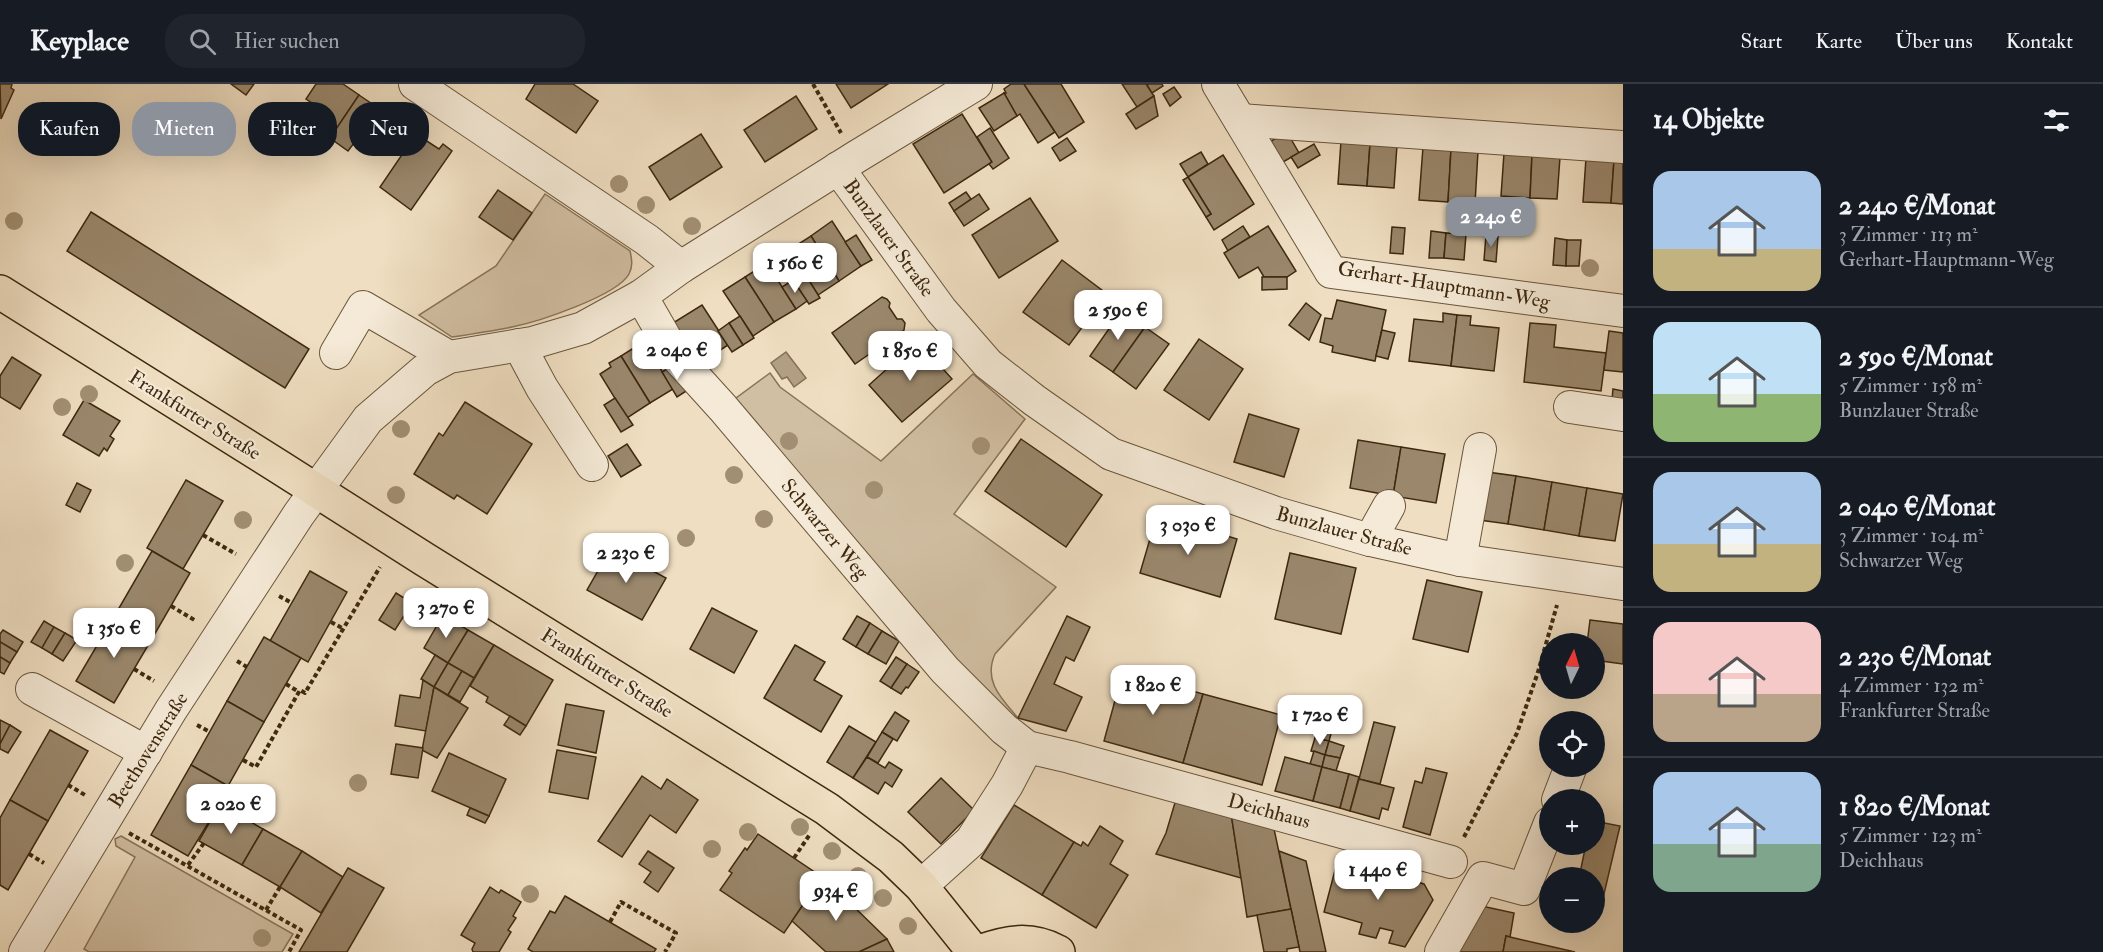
<!DOCTYPE html>
<html lang="de">
<meta charset="utf-8">
<style>
:root{--surface:#171b24;--page:#20242c;--text:#f1f3f6;--muted:#9ea1a6;--line:#363941;--accent:#8c9099}
body{margin:0;font-family:"IM FELL Double Pica",serif;background:var(--page);color:var(--text);height:100vh;display:flex;flex-direction:column;font-size:22px;white-space:nowrap}
*{box-sizing:border-box;margin:0}
p{font-size:20px;color:var(--muted)}
.icon{flex:none;width:33px;height:33px;fill:none;stroke:currentColor;stroke-width:2;stroke-linecap:round;stroke-linejoin:round}
.map{position:relative;flex:1;overflow:hidden}
.sheet{display:flex;flex-direction:column;background:var(--surface);width:480px}
.sheet>*{flex:none}
.guide{position:absolute;left:18px;top:18px;width:570px;height:54px;display:flex;gap:12px}
.needle{width:39px;rotate:5deg}
.fabs{position:absolute;left:1539px;top:549px;display:grid;gap:12px}
.fabs a{display:grid;place-items:center;width:66px;height:66px;border-radius:50%;background:var(--surface);box-shadow:0 6px 24px #0002;font-size:30px}
.price{position:absolute;translate:-50% -51px;padding:0 14px;border-radius:12px;background:#fff;color:#222;font-size:20px;line-height:39px;filter:drop-shadow(0 2px 3px #0008)}
.price::after{content:'';position:absolute;left:50%;top:36px;width:18px;height:14px;margin-left:-9px;background:inherit;clip-path:polygon(0 0,100% 0,50% 100%)}
.price.selected{background:var(--accent);color:#fff}
ul{padding:0;list-style:none}
li{display:flex;align-items:center;gap:18px;height:150px;padding:0 30px}
li+li{border-top:2px solid var(--line)}
li span{display:grid;place-items:center;flex:none;width:168px;height:120px;border-radius:18px;color:#555}
li>.icon{margin-inline-start:auto}
span .icon{width:72px;height:72px;fill:#fffc;stroke-width:1}
li b{font-size:26px}
h2{display:flex;justify-content:space-between;align-items:center;height:72px;padding:0 30px;font-size:26px}
.tag{padding:0 21px;border-radius:24px;background:var(--surface);box-shadow:0 6px 24px #0002;font-size:21px;line-height:54px}
.tag.selected{background:var(--accent);color:#fff}
header{display:flex;align-items:center;gap:36px;box-sizing:border-box;height:84px;padding:0 30px;background:var(--surface);border-bottom:2px solid var(--line)}
header strong{font-size:28px}
nav{display:flex;gap:33px;margin-inline-start:auto;font-size:21px}
.search{width:420px;height:54px;background:var(--page);display:flex;align-items:center;gap:15px;box-sizing:border-box;padding:0 21px;border-radius:24px;color:var(--muted);font-size:22px}
main{display:flex;flex:1;min-height:0}
.map>svg:first-child{display:block}
.green{fill:#d1bfa3;stroke:#887459;stroke-width:1.5}
.water{fill:#b3a084;stroke:#847055;stroke-width:1.5}
.building{fill:#9a876c;stroke:#3e290f;stroke-width:1.5}
.lines{fill:none;stroke-linecap:round;stroke-linejoin:round}
.minor-casing{stroke:#6a563c;stroke-width:34}
.major-casing{stroke:#3e290f;stroke-width:36}
.path{stroke:#3e290f;stroke-width:4;stroke-dasharray:4.5 3;stroke-linecap:butt}
.minor{stroke:#f5ead7;stroke-width:32}
.major{stroke:#efdec1;stroke-width:33}
.tree{fill:#a28f73}
.labels{text-anchor:middle;dominant-baseline:central;stroke-width:4.5;stroke-linejoin:round;paint-order:stroke}
.street-label{font-size:20px;fill:#3e290f;stroke:#f5ead7}
</style>
<header>
<strong>Keyplace</strong>
<div class="search"><svg class="icon" aria-label="search" viewBox="0 0 24 24"><circle cx="10" cy="10" r="6"/><path d="M15 15l6 6"/></svg>Hier suchen</div>
<nav><a>Start</a><a>Karte</a><a>Über uns</a><a>Kontakt</a></nav>
</header>
<main>
<div class="map">
<svg width="1623" height="868" viewBox="0 0 1623 868">
<rect width="100%" height="100%" fill="#efdec1"/>
<filter id="stains"><feTurbulence type="fractalNoise" baseFrequency=".00333" numOctaves="4"/><feColorMatrix values="0 0 0 0 .2 0 0 0 0 .09 0 0 0 0 .02 0 0 0 .5 -.17"/></filter>
<radialGradient id="worn" r=".72"><stop offset=".6" stop-color="#630" stop-opacity="0"/><stop offset="1" stop-color="#630" stop-opacity=".3"/></radialGradient>
<g class="green">
<path d="M 545,110 L 630,167 C 632,176 633,182 629,190 C 617,212 537,238 512,243 C 492,247 472,250 452,253 L 419,231 L 496,182 Z"/>
<path d="M 770,289 L 780,303 L 881,377 L 973,290 L 1025,335 L 954,430 L 1056,503 L 995,570 C 983,597 1001,614 1018,634 L 1004,628 L 971,606 L 728,320 Z"/>
<polygon points="121,752 293,850 282,868 89,868 84,865 135,773 116,762 115,755"/>
</g>
<polygon class="water" points="786,268 806,294 794,303 787,293 782,295 771,279"/>
<g class="building">
<polygon points="0,0 12,0 11,4 14,6 1,35"/>
<polygon points="231,0 254,0 246,11"/>
<polygon points="316,0 343,0 359,11 327,59 308,44 321,25 306,15"/>
<polygon points="535,0 573,0 598,17 576,49 526,15"/>
<polygon points="836,0 888,0 851,24"/>
<polygon points="1011,0 1024,0 1055,48 1038,59 1020,30 1017,32 1004,9 1006,9 1004,5"/>
<polygon points="1024,0 1061,0 1084,38 1059,54"/>
<polygon points="1122,0 1146,0 1154,12 1137,23"/>
<polygon points="1149,0 1162,0 1163,2 1152,9 1147,1"/>
<polygon points="1174,3 1181,13 1170,22 1163,10"/>
<polygon points="1004,9 1017,32 994,47 979,24"/>
<polygon points="359,11 393,34 375,61 360,51 348,67 330,54"/>
<polygon points="796,12 817,45 765,78 744,46"/>
<polygon points="1154,12 1158,32 1136,45 1126,30"/>
<polygon points="962,30 992,78 944,109 913,60"/>
<polygon points="990,44 1009,74 993,85 989,80 992,78 977,53"/>
<polygon points="1287,48 1299,69 1283,78 1271,57"/>
<polygon points="416,50 439,65 443,60 452,67 411,126 380,103"/>
<polygon points="701,50 722,83 670,116 649,83"/>
<polygon points="1067,54 1076,67 1060,77 1052,64"/>
<polygon points="1341,57 1370,60 1367,102 1338,100"/>
<polygon points="1314,60 1320,71 1298,84 1291,73"/>
<polygon points="1370,60 1397,61 1394,104 1367,102"/>
<polygon points="1423,63 1451,65 1448,118 1419,116"/>
<polygon points="1451,65 1478,67 1475,120 1448,118"/>
<polygon points="1201,68 1208,80 1188,93 1180,80"/>
<polygon points="1504,69 1532,71 1530,114 1501,112"/>
<polygon points="1223,71 1254,120 1214,146 1206,133 1211,130 1188,93"/>
<polygon points="1532,71 1560,73 1557,115 1530,114"/>
<polygon points="1586,74 1614,76 1611,119 1583,118"/>
<polygon points="1614,76 1623,77 1623,120 1611,119"/>
<polygon points="1188,93 1211,130 1206,133 1183,96"/>
<polygon points="498,106 532,129 513,156 479,133"/>
<polygon points="966,108 971,115 954,127 949,119"/>
<polygon points="979,110 989,125 964,142 954,127"/>
<polygon points="1030,114 1058,157 999,194 972,151"/>
<polygon points="91,128 309,265 285,304 67,167"/>
<polygon points="832,137 861,182 839,197 811,152"/>
<polygon points="1243,142 1250,153 1228,167 1222,156"/>
<polygon points="1268,142 1296,187 1287,193 1264,193 1258,183 1239,194 1224,169"/>
<polygon points="1392,143 1405,144 1403,170 1390,169"/>
<polygon points="1431,147 1446,149 1444,174 1429,174"/>
<polygon points="1446,149 1466,150 1464,176 1444,174"/>
<polygon points="856,151 872,176 861,182 845,158"/>
<polygon points="1486,151 1498,152 1496,178 1484,176"/>
<polygon points="811,152 839,197 818,211 789,166"/>
<polygon points="1555,154 1567,156 1566,182 1553,181"/>
<polygon points="1567,156 1581,156 1579,182 1566,182"/>
<polygon points="1062,176 1107,210 1069,261 1023,228"/>
<polygon points="767,179 796,225 774,238 745,193"/>
<polygon points="745,193 774,238 753,252 723,207"/>
<polygon points="807,193 820,214 809,220 796,201"/>
<polygon points="1262,193 1287,193 1287,205 1262,206"/>
<polygon points="793,196 807,217 796,225 782,203"/>
<polygon points="882,213 887,215 890,219 889,223 897,235 902,235 905,239 904,246 855,280 832,249"/>
<polygon points="1337,216 1386,226 1375,277 1332,268 1333,262 1320,258 1325,234 1332,235"/>
<polygon points="1306,219 1321,231 1309,256 1289,241"/>
<polygon points="702,221 728,261 699,280 673,239"/>
<polygon points="1122,226 1145,243 1113,288 1090,272"/>
<polygon points="1443,229 1457,231 1451,282 1409,277 1414,235 1443,238"/>
<polygon points="1457,231 1471,232 1470,241 1499,244 1494,287 1451,282"/>
<polygon points="740,232 754,254 743,261 729,239"/>
<polygon points="729,239 743,261 732,268 718,247"/>
<polygon points="1530,239 1556,241 1554,263 1606,269 1601,307 1524,298"/>
<polygon points="1145,243 1169,260 1136,305 1113,288"/>
<polygon points="1382,246 1395,249 1388,275 1376,272"/>
<polygon points="1609,247 1623,249 1623,288 1604,286"/>
<polygon points="1199,255 1243,285 1209,336 1164,306"/>
<polygon points="918,257 952,295 902,338 869,301"/>
<polygon points="646,261 673,305 650,319 621,272 632,265 634,268"/>
<polygon points="621,272 650,319 627,334 600,290 611,283 609,279"/>
<polygon points="12,273 41,291 20,325 0,313 0,292"/>
<polygon points="673,281 694,302 677,313 662,288"/>
<polygon points="1613,305 1623,307 1623,328 1611,326"/>
<polygon points="615,314 633,341 621,348 604,321"/>
<polygon points="84,316 120,337 110,352 114,355 107,367 104,364 99,372 63,351"/>
<polygon points="465,318 532,360 487,430 457,411 454,415 414,390 439,349 443,352"/>
<polygon points="1249,330 1299,345 1284,393 1234,378"/>
<polygon points="1021,355 1102,411 1066,463 985,407"/>
<polygon points="1358,356 1401,363 1393,412 1350,404"/>
<polygon points="627,360 641,381 621,393 608,372"/>
<polygon points="1401,363 1445,370 1436,419 1393,412"/>
<polygon points="1480,387 1516,392 1508,440 1472,435"/>
<polygon points="1516,392 1552,398 1544,446 1508,440"/>
<polygon points="186,396 223,417 183,485 147,464"/>
<polygon points="1552,398 1587,404 1579,452 1544,446"/>
<polygon points="77,399 91,406 80,428 66,421"/>
<polygon points="1587,404 1623,410 1615,457 1579,452"/>
<polygon points="1157,431 1237,455 1220,513 1140,489"/>
<polygon points="611,464 666,494 642,536 587,506"/>
<polygon points="152,467 190,489 153,553 115,531"/>
<polygon points="1290,469 1356,484 1341,550 1275,535"/>
<polygon points="310,487 347,508 308,578 270,557"/>
<polygon points="1427,496 1482,508 1468,568 1413,555"/>
<polygon points="396,509 412,519 395,546 379,536"/>
<polygon points="712,524 757,547 734,589 690,565"/>
<polygon points="115,531 153,553 114,619 76,597"/>
<polygon points="443,531 468,546 448,579 424,564"/>
<polygon points="857,532 870,539 856,563 843,555"/>
<polygon points="1067,532 1090,543 1074,577 1066,573 1054,600 1082,613 1066,647 1018,634"/>
<polygon points="1590,536 1623,540 1623,580 1594,576 1594,560 1587,560"/>
<polygon points="44,537 54,543 42,564 31,558"/>
<polygon points="870,539 882,547 868,570 856,563"/>
<polygon points="54,543 65,549 52,570 42,564"/>
<polygon points="3,546 23,558 17,568 0,558 0,550"/>
<polygon points="468,546 494,561 474,594 448,579"/>
<polygon points="882,547 899,557 886,580 868,570"/>
<polygon points="65,549 77,556 63,577 52,570"/>
<polygon points="264,553 301,574 264,638 227,617"/>
<polygon points="0,558 17,568 10,579 0,573"/>
<polygon points="494,561 553,596 526,642 486,618 488,613 470,602"/>
<polygon points="795,561 825,578 814,596 842,612 821,648 764,614"/>
<polygon points="435,571 448,579 434,603 421,595"/>
<polygon points="0,573 10,579 4,590 0,588"/>
<polygon points="896,573 907,580 891,604 880,597"/>
<polygon points="448,579 462,587 448,611 434,603"/>
<polygon points="907,580 919,588 908,604 906,603 901,610 891,604"/>
<polygon points="1148,585 1166,590 1164,599 1203,610 1183,679 1104,657 1123,587 1146,594"/>
<polygon points="462,587 474,594 460,618 448,611"/>
<polygon points="423,596 434,603 426,647 395,642 400,611 420,614"/>
<polygon points="434,603 468,624 437,674 422,666"/>
<polygon points="1203,610 1281,631 1262,701 1183,679"/>
<polygon points="227,617 264,638 228,702 191,681"/>
<polygon points="566,620 604,627 596,669 558,661"/>
<polygon points="895,628 909,637 897,657 882,648"/>
<polygon points="510,632 526,642 520,651 504,641"/>
<polygon points="0,636 10,641 0,660"/>
<polygon points="1374,638 1395,643 1380,700 1359,695"/>
<polygon points="10,641 21,648 8,669 0,665 0,660"/>
<polygon points="849,642 876,658 853,694 827,678"/>
<polygon points="1318,643 1332,646 1329,657 1315,654"/>
<polygon points="50,646 88,667 48,737 10,716"/>
<polygon points="882,648 893,655 878,679 867,673"/>
<polygon points="1315,654 1329,657 1325,671 1311,667"/>
<polygon points="1329,657 1344,662 1340,674 1325,671"/>
<polygon points="396,660 423,664 418,694 391,690"/>
<polygon points="557,666 596,673 588,715 549,708"/>
<polygon points="1314,667 1325,671 1322,683 1310,680"/>
<polygon points="449,669 506,695 489,732 432,707"/>
<polygon points="1325,671 1340,674 1336,687 1322,683"/>
<polygon points="867,673 885,684 889,678 902,686 892,703 885,698 878,710 853,694"/>
<polygon points="1285,673 1322,683 1313,717 1275,707"/>
<polygon points="191,681 228,702 220,720 188,772 151,751"/>
<polygon points="1322,683 1349,690 1340,724 1313,717"/>
<polygon points="1426,684 1447,689 1430,751 1403,743 1415,697 1422,699"/>
<polygon points="1349,690 1359,693 1350,727 1340,724"/>
<polygon points="642,692 661,705 667,695 698,716 676,749 650,731 622,773 598,757"/>
<polygon points="941,694 974,726 941,760 908,728"/>
<polygon points="1359,695 1394,704 1388,726 1382,724 1379,735 1350,727"/>
<polygon points="1177,712 1231,729 1241,794 1156,770 1166,749"/>
<polygon points="10,716 48,737 8,806 0,801 0,734"/>
<polygon points="220,720 263,745 242,781 199,757"/>
<polygon points="1014,721 1074,758 1042,811 981,774"/>
<polygon points="470,724 489,732 485,739 467,731"/>
<polygon points="1231,729 1273,740 1291,825 1247,833"/>
<polygon points="1594,737 1620,742 1599,831 1594,830 1594,794 1579,794 1586,760 1594,760"/>
<polygon points="1100,742 1123,757 1110,780 1128,791 1096,844 1042,811 1074,758 1081,762 1083,758 1088,762"/>
<polygon points="263,745 302,767 280,803 242,781"/>
<polygon points="758,750 822,793 784,849 720,806 732,789 729,787 745,764 747,766"/>
<polygon points="302,767 343,793 321,829 280,803"/>
<polygon points="648,767 674,784 658,808 644,798 651,788 639,780"/>
<polygon points="1279,767 1306,777 1326,868 1300,868"/>
<polygon points="1338,775 1424,800 1433,816 1405,863 1389,859 1393,847 1380,844 1376,854 1359,850 1362,839 1324,828"/>
<polygon points="348,784 384,804 347,868 299,868"/>
<polygon points="822,793 850,819 887,855 859,868 826,868 792,837"/>
<polygon points="490,803 499,809 501,806 521,818 513,832 516,834 508,846 511,848 499,868 473,868 472,865 475,859 461,851"/>
<polygon points="565,812 656,865 654,868 533,868 528,865 550,827 555,829"/>
<polygon points="1477,821 1514,829 1510,853 1506,852 1503,868 1459,868"/>
<polygon points="1291,825 1299,863 1287,865 1287,868 1264,868 1257,831"/>
<polygon points="1506,852 1510,853 1575,868 1503,868"/>
<polygon points="887,855 894,868 859,868"/>
</g>
<g class="lines">
<defs>
<g id="minor">
<polyline points="415,0 647,156 681,183"/>
<polyline points="1218,0 1331,188 1623,227"/>
<polyline points="1240,36 1623,63"/>
<polyline points="838,84 941,226 988,280 1034,316 1111,370 1276,429 1370,456 1460,476 1623,500"/>
<polyline points="641,212 675,271 723,324 945,586 1004,645 1027,663 1070,673 1451,778"/>
<polyline points="519,261 542,304 592,381"/>
<polyline points="336,269 363,223 449,273"/>
<polyline points="1570,323 1623,331"/>
<polyline points="1370,456 1389,422"/>
<polyline points="1460,476 1480,365"/>
<polyline points="32,605 146,668"/>
<polyline points="1558,716 1571,682"/>
<polyline points="921,802 971,757 1007,701 1027,663"/>
<polyline points="25,868 171,626 299,430 368,335 425,286 449,273 532,259 583,244 641,212 681,183 856,73 976,0"/>
<polyline points="1441,868 1483,794 1524,805 1550,739"/>
</g>
<g id="major">
<polyline points="0,208 281,384 424,475 827,725 891,773 921,802 974,868"/>
<path d="M 979,868 C 1007,858 1030,853 1058,868"/>
</g>
</defs>
<use href="#minor" class="minor-casing"/>
<use href="#major" class="major-casing"/>
<g class="path">
<polyline points="813,0 841,49"/>
<polyline points="203,451 236,470"/>
<polyline points="279,512 292,519"/>
<polyline points="171,522 196,537"/>
<polyline points="331,538 342,544"/>
<polyline points="237,577 247,583"/>
<polyline points="134,585 154,597"/>
<polyline points="286,600 299,608"/>
<polyline points="197,641 210,648"/>
<polyline points="243,676 256,683 300,606 305,609 380,483"/>
<polyline points="68,701 85,711"/>
<polyline points="129,749 301,846 289,868"/>
<polyline points="1464,753 1517,649 1538,588 1557,521"/>
<polyline points="29,770 44,779"/>
<polyline points="794,774 810,750"/>
<polyline points="188,781 204,759"/>
<polyline points="850,819 871,795"/>
<polyline points="266,826 280,803"/>
<polyline points="610,838 621,818 676,849 665,868"/>
</g>
<use href="#minor" class="minor"/>
<use href="#major" class="major"/>
</g>
<g class="tree">
<circle cx="619" cy="100" r="9"/>
<circle cx="646" cy="121" r="9"/>
<circle cx="14" cy="137" r="9"/>
<circle cx="692" cy="142" r="9"/>
<circle cx="1590" cy="184" r="9"/>
<circle cx="89" cy="310" r="9"/>
<circle cx="62" cy="323" r="9"/>
<circle cx="401" cy="345" r="9"/>
<circle cx="789" cy="357" r="9"/>
<circle cx="981" cy="362" r="9"/>
<circle cx="734" cy="391" r="9"/>
<circle cx="874" cy="406" r="9"/>
<circle cx="396" cy="411" r="9"/>
<circle cx="764" cy="435" r="9"/>
<circle cx="243" cy="436" r="9"/>
<circle cx="686" cy="454" r="9"/>
<circle cx="125" cy="479" r="9"/>
<circle cx="358" cy="699" r="9"/>
<circle cx="800" cy="743" r="9"/>
<circle cx="748" cy="748" r="9"/>
<circle cx="712" cy="765" r="9"/>
<circle cx="832" cy="767" r="9"/>
<circle cx="858" cy="792" r="9"/>
<circle cx="530" cy="810" r="9"/>
<circle cx="883" cy="814" r="9"/>
<circle cx="908" cy="842" r="9"/>
<circle cx="262" cy="854" r="9"/>
</g>
<g class="labels">
<g class="street-label">
<text transform="translate(889 154) rotate(54)">Bunzlauer Straße</text>
<text transform="translate(1444 201) rotate(9)">Gerhart-Hauptmann-Weg</text>
<text transform="translate(195 331) rotate(32)">Frankfurter Straße</text>
<text transform="translate(825 445) rotate(50)">Schwarzer Weg</text>
<text transform="translate(1344 447) rotate(15)">Bunzlauer Straße</text>
<text transform="translate(607 589) rotate(32)">Frankfurter Straße</text>
<text transform="translate(148 666) rotate(-58)">Beethovenstraße</text>
<text transform="translate(1269 727) rotate(15)">Deichhaus</text>
</g>
</g>
<rect width="100%" height="100%" filter="url(#stains)"/>
<rect width="100%" height="100%" fill="url(#worn)"/>
</svg>
<div class="fabs">
<a><svg class="needle" viewBox="-14 -14 28 28"><path d="M0-13l5 13h-10z" fill="#e53935"/><path d="M0 13l5-13h-10z" fill="#9ea1a6"/></svg></a>
<a><svg class="icon" aria-label="locate" viewBox="0 0 24 24"><circle cx="12" cy="12" r="6"/><path d="M12 2v4M12 18v4M2 12h4M18 12h4"/></svg></a>
<a>+</a>
<a>−</a>
</div>
<b class="price selected" style="left:1491px;top:164px">2 240 €</b>
<b class="price" style="left:795px;top:210px">1 560 €</b>
<b class="price" style="left:1118px;top:257px">2 590 €</b>
<b class="price" style="left:677px;top:297px">2 040 €</b>
<b class="price" style="left:910px;top:298px">1 850 €</b>
<b class="price" style="left:1188px;top:472px">3 030 €</b>
<b class="price" style="left:626px;top:500px">2 230 €</b>
<b class="price" style="left:446px;top:555px">3 270 €</b>
<b class="price" style="left:114px;top:575px">1 350 €</b>
<b class="price" style="left:1153px;top:632px">1 820 €</b>
<b class="price" style="left:1320px;top:662px">1 720 €</b>
<b class="price" style="left:231px;top:751px">2 020 €</b>
<b class="price" style="left:1378px;top:817px">1 440 €</b>
<b class="price" style="left:836px;top:838px">934 €</b>
<div class="guide">
<a class="tag">Kaufen</a>
<a class="tag selected">Mieten</a>
<a class="tag">Filter</a>
<a class="tag">Neu</a>
</div>
</div>
<section class="sheet">
<h2>14 Objekte<svg class="icon" aria-label="filters" viewBox="0 0 24 24"><path d="M4 7h16M4 17h16"/><circle cx="9" cy="7" r="2"/><circle cx="15" cy="17" r="2"/></svg></h2>
<ul>
<li><span style="background:linear-gradient(#a9c7e8 65%,#c2b280 0)"><svg class="icon" aria-label="home" viewBox="0 0 24 24"><path d="M3 11l9-7 9 7M6 9v11h12V9"/></svg></span><div><b>2 240 €/Monat</b><p>3 Zimmer · 113 m²</p><p>Gerhart-Hauptmann-Weg</p></div></li>
<li><span style="background:linear-gradient(#bfe0f5 60%,#8fb573 0)"><svg class="icon" aria-label="home" viewBox="0 0 24 24"><path d="M3 11l9-7 9 7M6 9v11h12V9"/></svg></span><div><b>2 590 €/Monat</b><p>5 Zimmer · 158 m²</p><p>Bunzlauer Straße</p></div></li>
<li><span style="background:linear-gradient(#a9c7e8 60%,#c2b280 0)"><svg class="icon" aria-label="home" viewBox="0 0 24 24"><path d="M3 11l9-7 9 7M6 9v11h12V9"/></svg></span><div><b>2 040 €/Monat</b><p>3 Zimmer · 104 m²</p><p>Schwarzer Weg</p></div></li>
<li><span style="background:linear-gradient(#f6c9c9 60%,#b9a48a 0)"><svg class="icon" aria-label="home" viewBox="0 0 24 24"><path d="M3 11l9-7 9 7M6 9v11h12V9"/></svg></span><div><b>2 230 €/Monat</b><p>4 Zimmer · 132 m²</p><p>Frankfurter Straße</p></div></li>
<li><span style="background:linear-gradient(#a9c7e8 60%,#7fa58c 0)"><svg class="icon" aria-label="home" viewBox="0 0 24 24"><path d="M3 11l9-7 9 7M6 9v11h12V9"/></svg></span><div><b>1 820 €/Monat</b><p>5 Zimmer · 123 m²</p><p>Deichhaus</p></div></li>
</ul>
</section>
</main>
